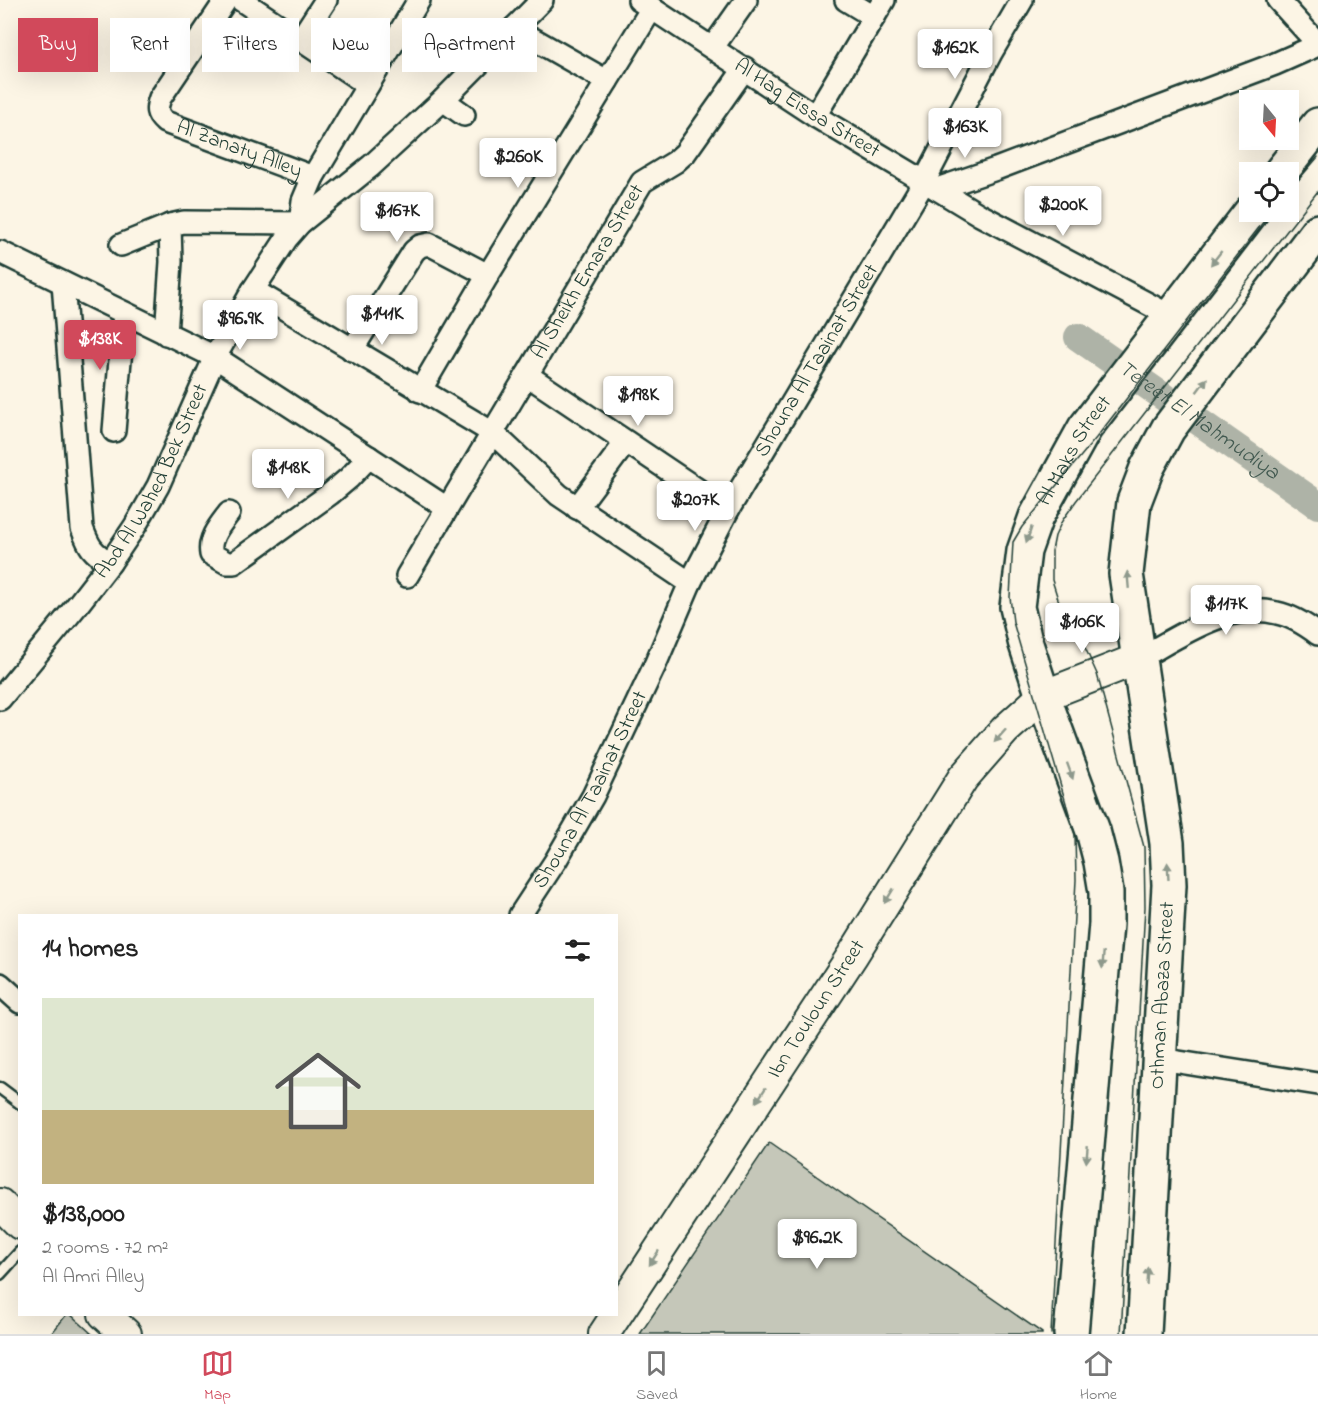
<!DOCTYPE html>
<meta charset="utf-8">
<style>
:root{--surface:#fff;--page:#f2f2f2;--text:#222;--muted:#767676;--line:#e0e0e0;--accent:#d1495b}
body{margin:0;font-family:"Indie Flower",sans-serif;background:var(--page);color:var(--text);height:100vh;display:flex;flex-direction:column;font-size:22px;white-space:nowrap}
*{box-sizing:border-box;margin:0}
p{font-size:20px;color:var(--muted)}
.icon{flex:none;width:33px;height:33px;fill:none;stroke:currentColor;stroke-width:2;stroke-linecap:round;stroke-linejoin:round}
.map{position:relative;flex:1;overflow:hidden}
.side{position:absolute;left:18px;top:914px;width:600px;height:402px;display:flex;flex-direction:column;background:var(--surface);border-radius:0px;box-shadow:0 6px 24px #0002}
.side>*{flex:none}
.guide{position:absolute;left:18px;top:18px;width:600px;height:54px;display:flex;gap:12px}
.needle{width:39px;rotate:162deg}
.buttons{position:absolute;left:1239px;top:90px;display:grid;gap:12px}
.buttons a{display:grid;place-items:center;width:60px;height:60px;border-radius:0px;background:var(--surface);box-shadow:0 6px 24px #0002;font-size:30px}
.price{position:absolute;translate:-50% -51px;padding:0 14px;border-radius:6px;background:#fff;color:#222;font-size:20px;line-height:39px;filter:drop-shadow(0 2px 3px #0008)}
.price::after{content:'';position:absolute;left:50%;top:36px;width:18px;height:14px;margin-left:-9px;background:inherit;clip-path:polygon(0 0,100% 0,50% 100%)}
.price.current{background:var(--accent);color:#fff}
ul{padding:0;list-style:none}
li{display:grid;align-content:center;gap:12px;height:318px;padding:0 24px}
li+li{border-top:2px solid var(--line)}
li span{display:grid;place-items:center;height:186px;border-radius:0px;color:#555}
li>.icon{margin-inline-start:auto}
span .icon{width:108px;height:108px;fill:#fffc;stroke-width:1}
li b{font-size:26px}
h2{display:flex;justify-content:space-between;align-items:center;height:72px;padding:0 24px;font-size:26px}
.pill{padding:0 21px;border-radius:0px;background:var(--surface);box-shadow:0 6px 24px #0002;font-size:21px;line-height:54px}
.pill.current{background:var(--accent);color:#fff}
.tab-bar{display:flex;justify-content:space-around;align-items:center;height:84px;border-top:2px solid var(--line);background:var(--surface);font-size:16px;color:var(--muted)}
.tab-bar a{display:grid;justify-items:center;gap:3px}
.tab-bar .current{color:var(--accent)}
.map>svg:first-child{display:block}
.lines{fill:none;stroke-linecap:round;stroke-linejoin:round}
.canal{stroke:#aeb3a7;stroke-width:28}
.building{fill:#c5c7b9;stroke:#1f3d34;stroke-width:1.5}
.lane-casing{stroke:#1f3d34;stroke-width:15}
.street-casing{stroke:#1f3d34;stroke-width:26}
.secondary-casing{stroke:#1f3d34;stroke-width:34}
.primary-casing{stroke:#1f3d34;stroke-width:38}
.lane{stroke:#fcf5e5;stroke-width:10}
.street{stroke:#fcf5e5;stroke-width:21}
.secondary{stroke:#fcf5e5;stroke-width:30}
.primary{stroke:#fcf5e5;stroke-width:33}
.tram{stroke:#1f3d34;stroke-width:1.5}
.oneway{fill:#8e998c}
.labels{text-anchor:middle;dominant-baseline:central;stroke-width:6;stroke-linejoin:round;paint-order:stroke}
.street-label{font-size:21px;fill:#1f3d34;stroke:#fcf5e5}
.water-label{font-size:22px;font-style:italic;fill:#435a51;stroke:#fcf5e5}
</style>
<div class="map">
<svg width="1318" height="1334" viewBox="0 0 1318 1334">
<rect width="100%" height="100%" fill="#fcf5e5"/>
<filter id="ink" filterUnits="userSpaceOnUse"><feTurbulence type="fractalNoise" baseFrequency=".0167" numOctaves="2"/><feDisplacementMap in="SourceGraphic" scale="12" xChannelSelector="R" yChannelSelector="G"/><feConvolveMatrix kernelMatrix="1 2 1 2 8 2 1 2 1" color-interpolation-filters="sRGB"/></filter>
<g filter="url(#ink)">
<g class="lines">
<path class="canal" id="s1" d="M 1078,337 L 1318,505"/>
</g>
<g class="building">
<polygon points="769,1143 1042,1333 1042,1334 640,1334"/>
<polygon points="67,1314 70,1314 92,1334 51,1334"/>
</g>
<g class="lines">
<defs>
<g id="lane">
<polyline points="0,1088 20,1103"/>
<polyline points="0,1274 20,1252"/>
</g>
<g id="street">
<path id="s2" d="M 226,0 L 160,98 C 156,109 156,114 165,122 L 313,177"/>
<polyline points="241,0 368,85"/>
<path id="s3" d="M 639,0 L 815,116 L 937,189 L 996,169 L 1275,64 L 1318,45"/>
<polyline points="846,0 874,17"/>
<polyline points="1278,0 1318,44"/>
<polyline points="514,28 607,81"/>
<polyline points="300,40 326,0"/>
<polyline points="713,47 746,0"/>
<polyline points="443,100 464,115"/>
<polyline points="815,116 884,0"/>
<polyline points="937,189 980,215 1171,316"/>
<polyline points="121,245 170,225 184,222 300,223 303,201 313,177 419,0"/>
<polyline points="0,252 215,357 447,508"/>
<path d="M 63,283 L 82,528 C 89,547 92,552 110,563"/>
<polyline points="253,290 493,433 559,495 690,583"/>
<polyline points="166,334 171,262 170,225"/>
<polyline points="352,350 414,251 420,246 429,244 488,275"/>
<polyline points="527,375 728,510"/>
<polyline points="420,391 488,275 652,8"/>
<polyline points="114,431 124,313"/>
<polyline points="577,508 626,442"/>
<path d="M 229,513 C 220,525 208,538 211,554 L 227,563 L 234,563 L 330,494 L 349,478 L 369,457"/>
<path id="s4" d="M 407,576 L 642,182 L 675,162 L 685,153 L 745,68"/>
<path d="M 1140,658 C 1180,636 1229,601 1277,613 C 1292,616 1306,625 1318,634"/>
<path id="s5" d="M 0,699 L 79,603 L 110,563 L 135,526 L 158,486 L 215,357 L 253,290 L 287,238 L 300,223 L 371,166 L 443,100 L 542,0"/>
<path id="s6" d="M 520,915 L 556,860 L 593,796 L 655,665 L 690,583 L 728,510 L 924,182 L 991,53 L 1022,0"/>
<polyline points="0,984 20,1002"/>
<polyline points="1160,1059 1318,1084"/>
</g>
<g id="secondary">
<polyline points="0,1204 20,1224"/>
<polyline points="104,1314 126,1334"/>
<path id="s7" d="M 604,1334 L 852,956 L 963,778 L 1005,730 L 1043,696 L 1140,658"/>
</g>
<g id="primary">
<polyline points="1281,172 1318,125"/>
<path id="s8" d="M 1071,1334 L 1106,924 L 1106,892 L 1101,862 L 1093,831 L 1043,696 L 1025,641 L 1017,607 L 1024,551 L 1036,517 L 1085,428 L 1251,212"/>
<path id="s9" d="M 1144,1334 L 1169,885 L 1167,843 L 1126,574 L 1134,502 L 1147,468 L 1168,429 L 1318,231"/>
</g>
</defs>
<use href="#lane" class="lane-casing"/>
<use href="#street" class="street-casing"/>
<use href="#secondary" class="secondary-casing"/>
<use href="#primary" class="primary-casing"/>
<use href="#lane" class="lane"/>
<use href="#street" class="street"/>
<use href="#secondary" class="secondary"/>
<use href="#primary" class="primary"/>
<g class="tram">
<polyline points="1288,192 1318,157"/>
<polyline points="1051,1334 1076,880 1075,834 1013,622 1010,597 1013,542 1022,527 1096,438 1271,212"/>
<polyline points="1121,1334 1145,907 1144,847 1097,674 1082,641 1070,625 1058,599 1052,580 1052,551 1055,536 1062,521 1076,501 1318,191"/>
</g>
</g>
<defs><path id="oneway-solid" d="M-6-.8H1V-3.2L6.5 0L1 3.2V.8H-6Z" transform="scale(1.5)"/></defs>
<g class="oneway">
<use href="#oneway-solid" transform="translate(1216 258) rotate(128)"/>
<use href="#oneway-solid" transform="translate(1202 385) rotate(-53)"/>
<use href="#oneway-solid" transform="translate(1029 535) rotate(108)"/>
<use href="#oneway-solid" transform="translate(1128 580) rotate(-95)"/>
<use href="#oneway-solid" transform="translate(1000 736) rotate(132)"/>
<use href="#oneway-solid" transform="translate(1070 771) rotate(70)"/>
<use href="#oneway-solid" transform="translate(1168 871) rotate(-93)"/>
<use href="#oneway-solid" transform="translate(889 896) rotate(122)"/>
<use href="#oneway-solid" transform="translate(1103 960) rotate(95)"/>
<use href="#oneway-solid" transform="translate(761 1095) rotate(123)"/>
<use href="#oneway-solid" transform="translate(1087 1154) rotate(95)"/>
<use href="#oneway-solid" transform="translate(654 1258) rotate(123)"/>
<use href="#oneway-solid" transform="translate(1147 1276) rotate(-87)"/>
</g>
</g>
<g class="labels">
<g class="street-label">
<text stroke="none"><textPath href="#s3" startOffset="200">Al Hag Eissa Street</textPath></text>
<text stroke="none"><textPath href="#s2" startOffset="224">Al Zanaty Alley</textPath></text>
<text stroke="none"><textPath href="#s4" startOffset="354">Al Sheikh Emara Street</textPath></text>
<text stroke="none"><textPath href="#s6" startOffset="630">Shouna Al Taainat Street</textPath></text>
<text stroke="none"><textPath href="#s8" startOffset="912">Al Maks Street</textPath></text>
<text stroke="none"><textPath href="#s5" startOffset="267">Abd Al Wahed Bek Street</textPath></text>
<text stroke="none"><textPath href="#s6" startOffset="144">Shouna Al Taainat Street</textPath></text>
<text stroke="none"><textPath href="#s9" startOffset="339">Othman Abaza Street</textPath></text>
<text stroke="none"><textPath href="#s7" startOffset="388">Ibn Touloun Street</textPath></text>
</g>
<g class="water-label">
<text stroke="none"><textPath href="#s1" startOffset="147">Tereet El Mahmudiya</textPath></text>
</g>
</g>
</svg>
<div class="buttons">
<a><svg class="needle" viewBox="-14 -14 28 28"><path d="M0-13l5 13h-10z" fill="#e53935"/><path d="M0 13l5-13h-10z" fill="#767676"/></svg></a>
<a><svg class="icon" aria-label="locate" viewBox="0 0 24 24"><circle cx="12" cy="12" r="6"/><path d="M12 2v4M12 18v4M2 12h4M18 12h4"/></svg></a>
</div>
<b class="price" style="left:955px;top:80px">$162K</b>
<b class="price" style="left:965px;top:159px">$163K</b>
<b class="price" style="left:518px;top:189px">$260K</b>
<b class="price" style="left:1063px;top:237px">$200K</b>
<b class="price" style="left:397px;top:243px">$167K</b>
<b class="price" style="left:382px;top:346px">$141K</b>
<b class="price" style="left:240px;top:351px">$96.9K</b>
<b class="price current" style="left:100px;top:371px">$138K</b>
<b class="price" style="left:638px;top:427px">$198K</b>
<b class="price" style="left:288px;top:500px">$148K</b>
<b class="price" style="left:695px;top:532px">$207K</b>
<b class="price" style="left:1226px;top:636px">$117K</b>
<b class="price" style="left:1082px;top:654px">$106K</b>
<b class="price" style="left:817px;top:1270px">$96.2K</b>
<div class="guide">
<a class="pill current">Buy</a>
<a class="pill">Rent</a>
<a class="pill">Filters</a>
<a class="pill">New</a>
<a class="pill">Apartment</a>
</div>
<section class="side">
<h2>14 homes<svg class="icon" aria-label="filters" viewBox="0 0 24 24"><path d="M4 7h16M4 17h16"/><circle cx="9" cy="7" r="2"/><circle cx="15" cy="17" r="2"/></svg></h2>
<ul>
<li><span style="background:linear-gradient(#dfe7d0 60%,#c2b280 0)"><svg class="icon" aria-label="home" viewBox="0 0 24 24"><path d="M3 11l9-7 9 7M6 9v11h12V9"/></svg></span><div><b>$138,000</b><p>2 rooms · 72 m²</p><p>Al Amri Alley</p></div></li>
</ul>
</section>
</div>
<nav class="tab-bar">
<a class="current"><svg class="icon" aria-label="map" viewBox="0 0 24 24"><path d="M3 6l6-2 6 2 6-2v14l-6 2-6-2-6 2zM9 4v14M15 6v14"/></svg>Map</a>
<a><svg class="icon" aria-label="saved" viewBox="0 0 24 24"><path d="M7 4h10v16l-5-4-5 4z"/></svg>Saved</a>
<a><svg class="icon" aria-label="home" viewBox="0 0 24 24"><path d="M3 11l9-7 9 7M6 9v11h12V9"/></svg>Home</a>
</nav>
